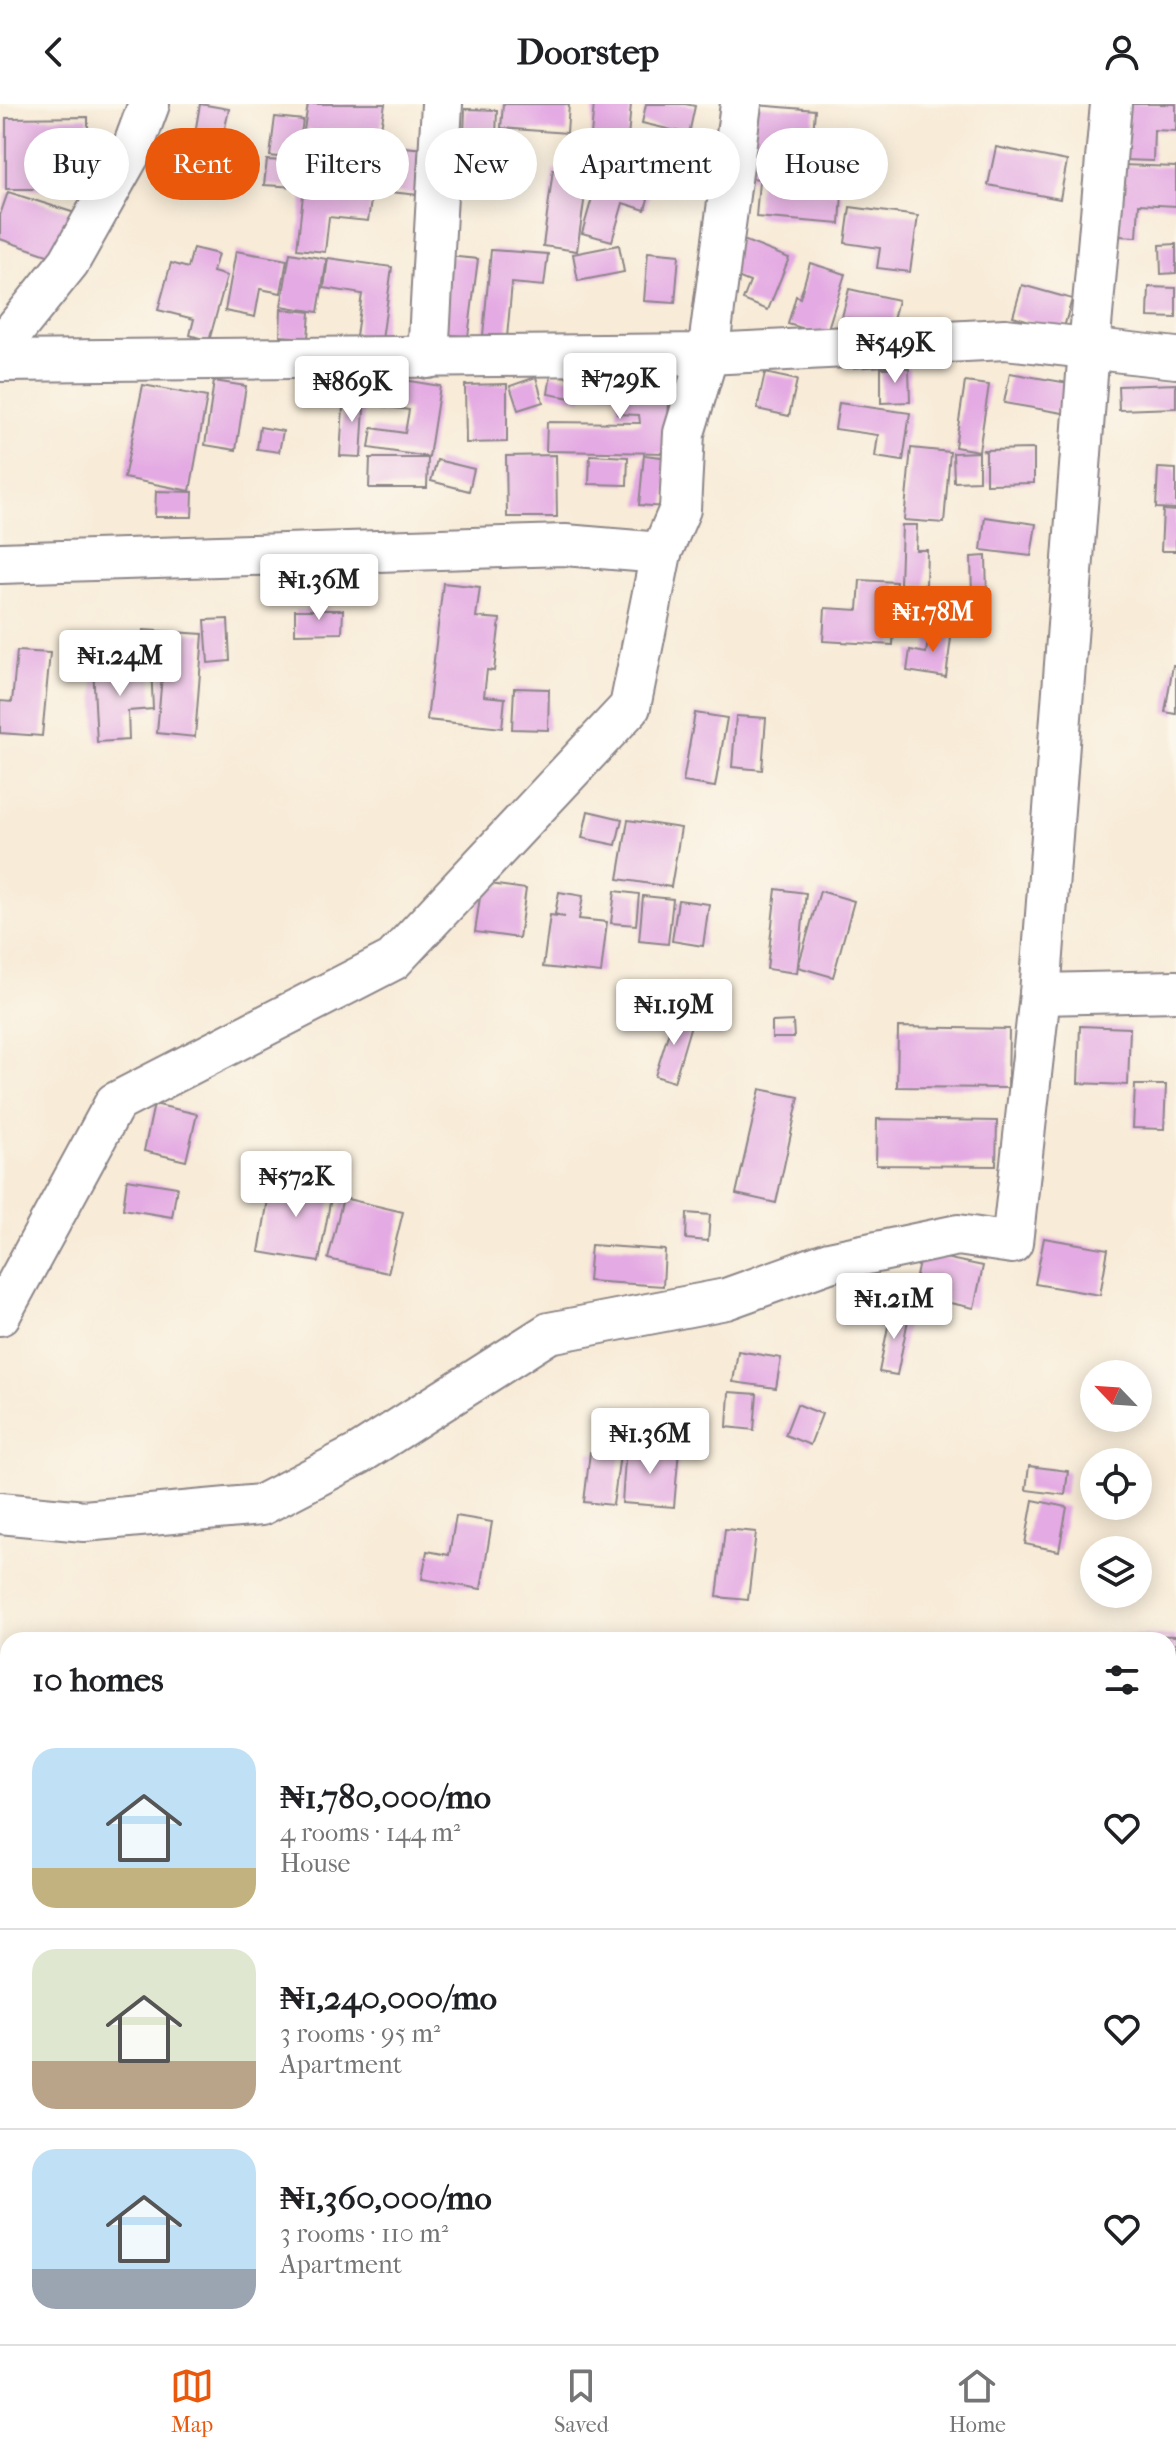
<!DOCTYPE html>
<meta charset="utf-8">
<style>
:root{--surface:#fff;--page:#f2f2f2;--text:#202124;--muted:#757577;--line:#e0e0e0;--accent:#ea580c}
body{margin:0;font-family:"IM FELL French Canon",serif;background:var(--page);color:var(--text);height:100vh;display:flex;flex-direction:column;font-size:30px;white-space:nowrap}
*{box-sizing:border-box;margin:0}
p{font-size:26px;color:var(--muted)}
.icon{flex:none;width:44px;height:44px;fill:none;stroke:currentColor;stroke-width:2;stroke-linecap:round;stroke-linejoin:round}
.map{position:relative;flex:1;overflow:hidden}
.panel{position:absolute;left:0px;top:1528px;width:1176px;height:712px;display:flex;flex-direction:column;background:var(--surface);border-radius:24px 24px 0 0;box-shadow:0 4px 20px #0003}
.panel>*{flex:none}
.guide{position:absolute;left:24px;top:24px;width:1128px;height:72px;display:flex;gap:16px}
.needle{width:52px;rotate:295deg}
.tools{position:absolute;left:1080px;top:1256px;display:grid;gap:16px}
.tools a{display:grid;place-items:center;width:72px;height:72px;border-radius:50%;background:var(--surface);box-shadow:0 4px 20px #0003;font-size:40px}
.price{position:absolute;translate:-50% -68px;padding:0 18px;border-radius:8px;background:#fff;color:#222;font-size:26px;line-height:52px;filter:drop-shadow(0 2px 4px #0008)}
.price::after{content:'';position:absolute;left:50%;top:48px;width:24px;height:18px;margin-left:-12px;background:inherit;clip-path:polygon(0 0,100% 0,50% 100%)}
.price.current{background:var(--accent);color:#fff}
ul{padding:0;list-style:none}
li{display:flex;align-items:center;gap:24px;height:200px;padding:0 32px}
li+li{border-top:2px solid var(--line)}
li span{display:grid;place-items:center;flex:none;width:224px;height:160px;border-radius:24px;color:#555}
li>.icon{margin-inline-start:auto}
span .icon{width:96px;height:96px;fill:#fffc;stroke-width:1}
li b{font-size:34px}
h2{display:flex;justify-content:space-between;align-items:center;height:96px;padding:0 32px;font-size:34px}
.tag{padding:0 28px;border-radius:36px;background:var(--surface);box-shadow:0 4px 20px #0003;font-size:28px;line-height:72px}
.tag.current{background:var(--accent);color:#fff}
header{display:flex;justify-content:space-between;align-items:center;height:104px;padding:0 32px;background:var(--surface);font-size:36px;font-weight:800}
.tabs{display:flex;justify-content:space-around;align-items:center;height:112px;border-top:2px solid var(--line);background:var(--surface);font-size:22px;color:var(--muted)}
.tabs a{display:grid;justify-items:center;gap:4px}
.tabs .current{color:var(--accent)}
.map>svg:first-child{display:block}
.building{fill:#e4aae3}
.lines{fill:none;stroke-linecap:round;stroke-linejoin:round}
.street-casing{stroke:#8d8689;stroke-width:44}
.primary-casing{stroke:#8d8689;stroke-width:48}
.street{stroke:#fff;stroke-width:40}
.primary{stroke:#eec569;stroke-width:44}
</style>
<header><svg class="icon" aria-label="back" viewBox="0 0 24 24"><path d="M15 5l-7 7 7 7"/></svg>Doorstep<svg class="icon" aria-label="person" viewBox="0 0 24 24"><circle cx="12" cy="8" r="4"/><path d="M4 21q1-7 8-7t8 7"/></svg></header>
<div class="map">
<svg width="1176" height="2240" viewBox="0 0 1176 2240">
<rect width="100%" height="100%" fill="#fbf7ec"/>
<filter id="ink" filterUnits="userSpaceOnUse"><feTurbulence type="fractalNoise" baseFrequency=".0125" numOctaves="2"/><feDisplacementMap in="SourceGraphic" scale="16" xChannelSelector="R" yChannelSelector="G"/><feConvolveMatrix kernelMatrix="1 2 1 2 8 2 1 2 1" color-interpolation-filters="sRGB"/></filter>
<filter id="wash" filterUnits="userSpaceOnUse"><feTurbulence type="fractalNoise" baseFrequency=".006" numOctaves="4" result="noise"/><feDisplacementMap in="SourceGraphic" scale="32" xChannelSelector="R" yChannelSelector="G"/><feGaussianBlur stdDeviation="1.8" result="paint"/><feColorMatrix in="noise" values="0 0 0 0 0 0 0 0 0 0 0 0 0 0 0 0 0 1.4 0 .05"/><feComposite in="paint" operator="in"/></filter>
<g filter="url(#wash)">
<rect width="100%" height="100%" fill="#f8ebd7"/>
<g id="blocks">
<g class="building">
<polygon points="200,0 229,5 220,47 193,41"/>
<polygon points="308,0 385,0 379,36 304,26"/>
<polygon points="503,0 569,0 567,29 501,24"/>
<polygon points="594,0 631,0 627,45 590,42"/>
<polygon points="646,0 685,0 695,2 689,30 642,19"/>
<polygon points="745,0 815,6 809,79 739,73"/>
<polygon points="1124,0 1176,0 1176,27 1154,26 1153,57 1123,56"/>
<polygon points="465,5 497,6 496,32 464,31"/>
<polygon points="88,13 88,85 6,85 6,14"/>
<polygon points="275,13 303,16 297,55 270,52"/>
<polygon points="668,26 699,35 686,77 655,68"/>
<polygon points="307,37 386,40 385,71 332,69 331,82 306,81"/>
<polygon points="394,42 424,45 419,91 390,88"/>
<polygon points="996,43 1067,57 1060,95 988,81"/>
<polygon points="267,56 300,58 297,83 264,81"/>
<polygon points="1122,61 1176,63 1176,102 1139,100 1137,133 1119,132"/>
<polygon points="553,65 588,70 577,147 543,142"/>
<polygon points="600,66 652,80 645,106 623,99 612,137 582,129"/>
<polygon points="759,77 809,81 809,86 842,89 840,120 756,113"/>
<polygon points="304,82 372,90 368,117 329,113 325,148 297,145"/>
<polygon points="8,88 75,109 59,155 0,135 0,111"/>
<polygon points="850,103 918,112 910,168 877,164 880,144 845,139"/>
<polygon points="738,134 789,154 768,206 743,196 750,178 725,168"/>
<polygon points="1176,140 1176,169 1161,170 1160,141"/>
<polygon points="619,141 624,168 578,177 573,150"/>
<polygon points="193,144 218,150 213,168 227,172 209,237 190,231 194,215 158,206 171,159 188,164"/>
<polygon points="491,146 548,150 544,182 512,179 507,233 483,231"/>
<polygon points="236,147 287,156 281,189 260,185 255,213 225,207"/>
<polygon points="648,148 679,151 675,199 644,197"/>
<polygon points="290,149 327,155 318,208 281,202"/>
<polygon points="447,152 478,155 468,233 437,229"/>
<polygon points="328,154 392,163 382,236 356,232 362,190 324,184"/>
<polygon points="810,159 845,170 826,231 788,220 796,192 800,194"/>
<polygon points="1022,181 1072,195 1063,227 1013,212"/>
<polygon points="1149,183 1176,184 1176,214 1148,213"/>
<polygon points="849,185 898,196 891,224 842,213"/>
<polygon points="281,205 310,208 308,234 280,232"/>
<polygon points="881,264 909,264 910,298 881,299"/>
<polygon points="765,269 797,276 789,312 757,305"/>
<polygon points="1010,269 1074,280 1069,310 1004,299"/>
<polygon points="551,270 586,276 582,296 548,290"/>
<polygon points="386,273 440,282 429,353 369,344 372,324 405,329 409,306 382,302"/>
<polygon points="536,273 543,298 518,306 510,282"/>
<polygon points="593,273 669,275 668,349 546,347 547,318 640,319 639,311 617,310 617,290 592,289"/>
<polygon points="214,277 246,282 236,346 205,341"/>
<polygon points="965,278 989,281 979,347 955,343"/>
<polygon points="507,280 507,338 466,339 465,281"/>
<polygon points="1176,280 1176,304 1119,306 1118,282"/>
<polygon points="143,281 207,293 190,387 124,374"/>
<polygon points="344,286 365,288 361,353 340,352"/>
<polygon points="839,299 910,309 903,357 875,353 878,331 835,325"/>
<polygon points="260,323 283,327 279,348 257,345"/>
<polygon points="911,344 950,348 944,419 904,416"/>
<polygon points="1034,345 1034,379 986,380 986,348 982,346"/>
<polygon points="979,348 979,377 954,378 953,349"/>
<polygon points="556,351 557,413 507,413 506,352"/>
<polygon points="590,351 628,353 627,381 589,380"/>
<polygon points="644,351 670,354 665,403 639,401"/>
<polygon points="370,354 428,354 427,384 369,384"/>
<polygon points="437,356 474,365 469,387 431,377"/>
<polygon points="1158,364 1176,365 1176,405 1156,404"/>
<polygon points="156,387 193,388 192,413 155,413"/>
<polygon points="1163,406 1176,407 1176,447 1161,447"/>
<polygon points="985,413 1036,420 1031,452 981,446"/>
<polygon points="902,421 917,421 916,446 927,446 926,481 900,480"/>
<polygon points="986,452 987,492 972,492 971,453"/>
<polygon points="860,476 896,478 893,541 823,537 825,504 858,506"/>
<polygon points="443,479 480,483 476,513 500,515 494,567 487,566 484,592 505,594 502,624 427,616"/>
<polygon points="295,506 343,506 342,529 295,530"/>
<polygon points="228,515 230,557 208,559 205,516"/>
<polygon points="930,523 952,526 946,573 907,567 910,546 926,549"/>
<polygon points="143,526 203,530 195,633 157,629 163,560 141,558"/>
<polygon points="17,547 50,549 42,632 0,629 0,597 12,598"/>
<polygon points="134,561 151,561 153,605 128,607 129,636 97,638 93,563"/>
<polygon points="1173,561 1176,562 1176,610 1165,608"/>
<polygon points="514,584 549,585 548,626 512,625"/>
<polygon points="695,609 727,614 715,683 683,678"/>
<polygon points="736,612 766,614 762,666 732,663"/>
<polygon points="588,707 622,715 616,741 582,734"/>
<polygon points="628,716 681,724 671,783 618,775"/>
<polygon points="482,779 526,785 519,834 475,828"/>
<polygon points="776,785 806,789 797,869 767,865"/>
<polygon points="615,787 639,790 636,821 611,819"/>
<polygon points="820,787 854,797 833,873 798,863"/>
<polygon points="559,788 583,792 579,815 607,818 601,869 543,863 550,811 565,813 555,810"/>
<polygon points="643,792 673,795 668,840 639,837"/>
<polygon points="678,796 709,800 703,842 672,837"/>
<polygon points="675,908 693,914 674,978 655,972"/>
<polygon points="793,917 794,934 772,934 772,918"/>
<polygon points="1080,922 1130,924 1128,981 1078,979"/>
<polygon points="898,923 1009,925 1008,984 897,983"/>
<polygon points="1135,981 1166,981 1164,1025 1133,1024"/>
<polygon points="760,985 799,993 776,1099 736,1090"/>
<polygon points="154,1000 197,1010 186,1057 144,1047"/>
<polygon points="877,1015 997,1017 996,1062 876,1061"/>
<polygon points="272,1072 333,1083 319,1158 259,1148"/>
<polygon points="127,1075 177,1083 172,1113 123,1105"/>
<polygon points="343,1094 403,1108 388,1169 328,1155"/>
<polygon points="687,1109 710,1111 708,1137 686,1135"/>
<polygon points="1044,1134 1108,1145 1100,1191 1035,1180"/>
<polygon points="591,1141 665,1146 663,1182 588,1177"/>
<polygon points="921,1149 983,1162 974,1204 912,1191"/>
<polygon points="892,1202 910,1206 897,1271 879,1268"/>
<polygon points="738,1247 781,1254 776,1284 733,1278"/>
<polygon points="729,1288 757,1290 754,1326 727,1323"/>
<polygon points="797,1300 822,1310 810,1341 785,1331"/>
<polygon points="626,1341 679,1345 674,1403 622,1399"/>
<polygon points="590,1348 620,1351 613,1401 584,1398"/>
<polygon points="1029,1362 1068,1367 1065,1391 1026,1386"/>
<polygon points="1033,1396 1067,1403 1059,1447 1025,1440"/>
<polygon points="456,1412 492,1418 481,1485 422,1475 427,1447 449,1451"/>
<polygon points="725,1425 756,1428 748,1496 717,1493"/>
<polygon points="1107,1530 1176,1532 1176,1587 1168,1587 1168,1536 1106,1536"/>
<polygon points="0,1956 8,1959 8,1991 0,1988"/>
<polygon points="1176,2228 1176,2240 1099,2240 1099,2238 1145,2232 1168,2232 1168,2229"/>
</g>
</g>
</g>
<g filter="url(#ink)">
<use href="#blocks" fill-opacity="0" stroke="#8d8689" stroke-width="2"/>
<g class="lines">
<defs>
<g id="street">
<polyline points="0,244 69,158 132,46 149,0"/>
<polyline points="428,254 442,0"/>
<polyline points="0,257 708,250 1005,235 1176,254"/>
<polyline points="0,459 565,441 661,449"/>
<polyline points="1040,890 1176,887"/>
<polyline points="0,1211 115,999 393,856 630,603 661,449 680,405 684,329 708,250 741,0"/>
<polyline points="0,1409 84,1417 261,1401 359,1350 549,1229 726,1195 829,1158 958,1131 1012,1139 1040,890 1089,244 1111,0"/>
<polyline points="1168,1868 1176,1867"/>
<polyline points="1168,2051 1176,2052"/>
<polyline points="954,2232 955,2240"/>
</g>
<g id="primary">
<polyline points="1168,2029 1176,2027"/>
<polyline points="0,2231 8,2229"/>
</g>
</defs>
<use href="#street" class="street-casing"/>
<use href="#primary" class="primary-casing"/>
<use href="#street" class="street"/>
<use href="#primary" class="primary"/>
</g>
</g>
</svg>
<div class="tools">
<a><svg class="needle" viewBox="-14 -14 28 28"><path d="M0-13l5 13h-10z" fill="#e53935"/><path d="M0 13l5-13h-10z" fill="#757577"/></svg></a>
<a><svg class="icon" aria-label="locate" viewBox="0 0 24 24"><circle cx="12" cy="12" r="6"/><path d="M12 2v4M12 18v4M2 12h4M18 12h4"/></svg></a>
<a><svg class="icon" aria-label="layers" viewBox="0 0 24 24"><path d="M12 4l9 5-9 5-9-5zM3 14l9 5 9-5"/></svg></a>
</div>
<b class="price" style="left:895px;top:281px">₦549K</b>
<b class="price" style="left:620px;top:317px">₦729K</b>
<b class="price" style="left:352px;top:320px">₦869K</b>
<b class="price" style="left:319px;top:518px">₦1.36M</b>
<b class="price current" style="left:933px;top:550px">₦1.78M</b>
<b class="price" style="left:120px;top:594px">₦1.24M</b>
<b class="price" style="left:674px;top:943px">₦1.19M</b>
<b class="price" style="left:296px;top:1115px">₦572K</b>
<b class="price" style="left:894px;top:1237px">₦1.21M</b>
<b class="price" style="left:650px;top:1372px">₦1.36M</b>
<div class="guide">
<a class="tag">Buy</a>
<a class="tag current">Rent</a>
<a class="tag">Filters</a>
<a class="tag">New</a>
<a class="tag">Apartment</a>
<a class="tag">House</a>
</div>
<section class="panel">
<h2>10 homes<svg class="icon" aria-label="filters" viewBox="0 0 24 24"><path d="M4 7h16M4 17h16"/><circle cx="9" cy="7" r="2"/><circle cx="15" cy="17" r="2"/></svg></h2>
<ul>
<li><span style="background:linear-gradient(#bfe0f5 75%,#c2b280 0)"><svg class="icon" aria-label="home" viewBox="0 0 24 24"><path d="M3 11l9-7 9 7M6 9v11h12V9"/></svg></span><div><b>₦1,780,000/mo</b><p>4 rooms · 144 m²</p><p>House</p></div><svg class="icon" aria-label="heart" viewBox="0 0 24 24"><path d="M12 20l-8-8c-3-5 5-10 8-4 3-6 11-1 8 4z"/></svg></li>
<li><span style="background:linear-gradient(#dfe7d0 70%,#b9a48a 0)"><svg class="icon" aria-label="home" viewBox="0 0 24 24"><path d="M3 11l9-7 9 7M6 9v11h12V9"/></svg></span><div><b>₦1,240,000/mo</b><p>3 rooms · 95 m²</p><p>Apartment</p></div><svg class="icon" aria-label="heart" viewBox="0 0 24 24"><path d="M12 20l-8-8c-3-5 5-10 8-4 3-6 11-1 8 4z"/></svg></li>
<li><span style="background:linear-gradient(#bfe0f5 75%,#9aa5b1 0)"><svg class="icon" aria-label="home" viewBox="0 0 24 24"><path d="M3 11l9-7 9 7M6 9v11h12V9"/></svg></span><div><b>₦1,360,000/mo</b><p>3 rooms · 110 m²</p><p>Apartment</p></div><svg class="icon" aria-label="heart" viewBox="0 0 24 24"><path d="M12 20l-8-8c-3-5 5-10 8-4 3-6 11-1 8 4z"/></svg></li>
</ul>
</section>
</div>
<nav class="tabs">
<a class="current"><svg class="icon" aria-label="map" viewBox="0 0 24 24"><path d="M3 6l6-2 6 2 6-2v14l-6 2-6-2-6 2zM9 4v14M15 6v14"/></svg>Map</a>
<a><svg class="icon" aria-label="saved" viewBox="0 0 24 24"><path d="M7 4h10v16l-5-4-5 4z"/></svg>Saved</a>
<a><svg class="icon" aria-label="home" viewBox="0 0 24 24"><path d="M3 11l9-7 9 7M6 9v11h12V9"/></svg>Home</a>
</nav>
